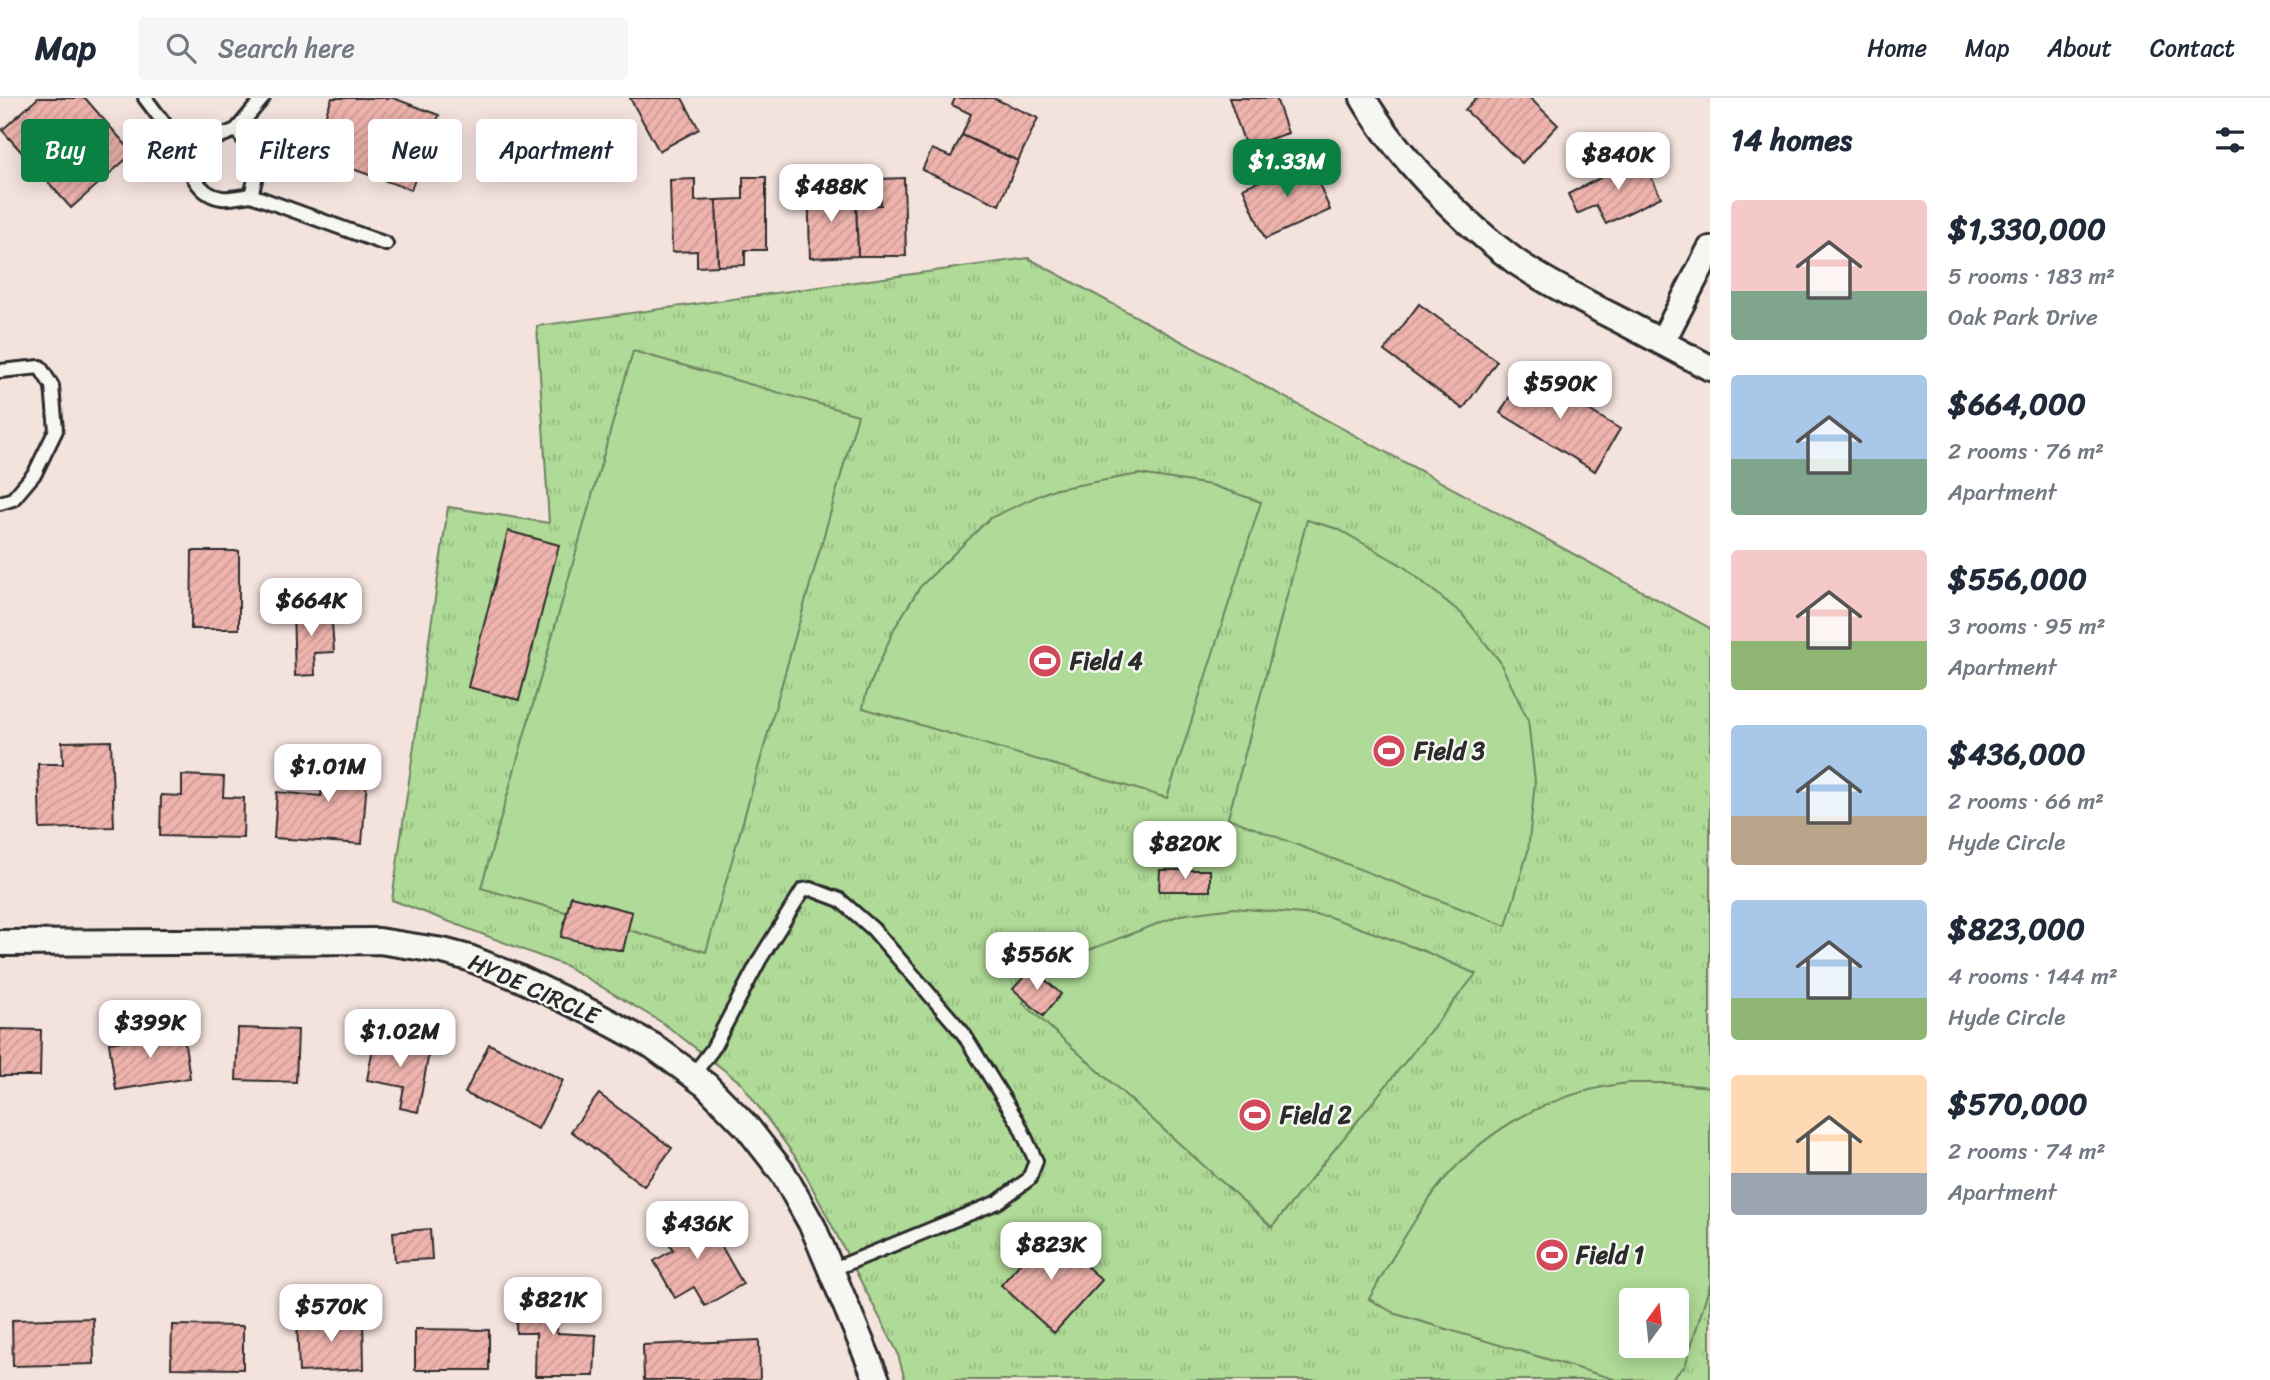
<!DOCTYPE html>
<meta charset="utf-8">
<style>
:root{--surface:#fff;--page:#f6f6f7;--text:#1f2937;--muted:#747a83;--line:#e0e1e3;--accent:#0b8043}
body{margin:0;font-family:Sriracha,sans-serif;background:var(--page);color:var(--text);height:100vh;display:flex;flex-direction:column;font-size:26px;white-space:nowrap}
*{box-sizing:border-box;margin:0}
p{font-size:23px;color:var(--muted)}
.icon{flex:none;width:38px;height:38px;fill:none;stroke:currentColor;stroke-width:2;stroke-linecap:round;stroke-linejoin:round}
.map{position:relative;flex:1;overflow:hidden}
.panel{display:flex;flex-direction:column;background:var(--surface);width:560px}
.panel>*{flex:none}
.top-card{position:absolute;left:21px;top:21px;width:665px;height:63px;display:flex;gap:14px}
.needle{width:46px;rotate:15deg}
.tools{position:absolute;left:1619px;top:1190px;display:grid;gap:14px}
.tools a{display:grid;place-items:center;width:70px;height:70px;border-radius:7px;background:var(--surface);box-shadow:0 4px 18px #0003;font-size:35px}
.price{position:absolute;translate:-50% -60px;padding:0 16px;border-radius:14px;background:#fff;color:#222;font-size:23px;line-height:46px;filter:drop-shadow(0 2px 4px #0008)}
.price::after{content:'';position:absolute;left:50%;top:42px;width:21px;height:16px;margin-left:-10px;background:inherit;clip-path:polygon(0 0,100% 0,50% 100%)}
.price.selected{background:var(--accent);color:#fff}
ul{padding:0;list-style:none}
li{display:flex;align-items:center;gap:21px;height:175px;padding:0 21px}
li span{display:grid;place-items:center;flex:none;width:196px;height:140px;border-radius:7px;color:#555}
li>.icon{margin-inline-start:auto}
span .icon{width:84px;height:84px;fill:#fffc;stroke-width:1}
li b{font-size:30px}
h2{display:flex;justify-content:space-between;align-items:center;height:84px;padding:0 21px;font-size:30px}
.pill{padding:0 24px;border-radius:7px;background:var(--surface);box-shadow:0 4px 18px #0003;font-size:24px;line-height:63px}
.pill.selected{background:var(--accent);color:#fff}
header{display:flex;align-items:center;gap:42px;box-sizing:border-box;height:98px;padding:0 35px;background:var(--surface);border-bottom:2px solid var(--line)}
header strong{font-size:33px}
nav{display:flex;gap:38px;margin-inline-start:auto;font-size:24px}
.search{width:490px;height:63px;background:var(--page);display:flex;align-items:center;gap:18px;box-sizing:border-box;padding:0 24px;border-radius:7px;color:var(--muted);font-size:26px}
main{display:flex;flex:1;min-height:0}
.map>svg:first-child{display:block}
.park{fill:url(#park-tufts);stroke:#6d8261;stroke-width:2;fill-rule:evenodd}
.pitch{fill:#afda97;stroke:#6d8261;stroke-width:2;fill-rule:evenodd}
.building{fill:url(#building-hatch);stroke:#2b2b2b;stroke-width:2}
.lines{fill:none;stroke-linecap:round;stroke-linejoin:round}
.service-casing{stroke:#2b2b2b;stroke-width:18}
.minor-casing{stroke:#2b2b2b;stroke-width:30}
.service{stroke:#f6f6f2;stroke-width:12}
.minor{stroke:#f6f6f2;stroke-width:24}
.labels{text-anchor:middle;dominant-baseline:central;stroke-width:5;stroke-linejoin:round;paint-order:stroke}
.poi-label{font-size:24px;font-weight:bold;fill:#2b2b2b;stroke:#f6f6f2;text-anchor:start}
.street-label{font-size:24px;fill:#2b2b2b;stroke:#f6f6f2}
</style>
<header>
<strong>Map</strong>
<div class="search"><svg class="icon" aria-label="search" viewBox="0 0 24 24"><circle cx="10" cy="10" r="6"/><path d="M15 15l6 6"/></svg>Search here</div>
<nav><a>Home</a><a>Map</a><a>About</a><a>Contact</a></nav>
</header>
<main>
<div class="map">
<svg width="1710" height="1282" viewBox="0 0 1710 1282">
<defs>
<pattern id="park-tufts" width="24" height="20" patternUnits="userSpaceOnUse" patternTransform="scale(1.75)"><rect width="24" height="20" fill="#afda97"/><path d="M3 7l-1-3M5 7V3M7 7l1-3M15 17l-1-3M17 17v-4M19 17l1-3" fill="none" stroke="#97bb82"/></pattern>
<pattern id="building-hatch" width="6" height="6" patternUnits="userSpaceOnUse" patternTransform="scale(1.75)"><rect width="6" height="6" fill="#efb3ad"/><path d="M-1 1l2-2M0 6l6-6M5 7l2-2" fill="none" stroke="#cd9a95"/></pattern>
</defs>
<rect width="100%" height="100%" fill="#f4e2dd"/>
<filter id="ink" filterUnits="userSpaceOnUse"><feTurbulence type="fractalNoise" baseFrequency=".0143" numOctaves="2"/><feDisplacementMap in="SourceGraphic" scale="14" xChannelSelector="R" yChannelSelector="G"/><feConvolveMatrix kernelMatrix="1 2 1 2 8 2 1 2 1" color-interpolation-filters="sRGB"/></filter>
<g filter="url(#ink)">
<path class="park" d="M 1028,160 L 1710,530 L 1710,1282 L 905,1282 L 897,1253 L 799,1064 L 741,985 L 663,925 L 566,868 L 392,802 L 448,409 L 549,425 L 537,228 ZM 1631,1202 L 1676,1202 L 1676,1248 L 1631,1248 Z"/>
<g class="pitch">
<polygon points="633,253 858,317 706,854 481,790"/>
<polygon points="1139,376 1211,387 1261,404 1167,700 863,610 866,596 894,531 920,489 990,420 1051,392"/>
<polygon points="1307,422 1338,431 1403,468 1462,516 1499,562 1528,622 1535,683 1528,753 1506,828 1228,720"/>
<polygon points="1234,810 1327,818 1424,853 1476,876 1272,1129 1023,905 1028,890 1089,852 1180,817"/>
<path d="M 1629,985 L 1668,985 L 1710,989 L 1710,1186 L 1685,1268 L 1672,1281 L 1617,1282 L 1396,1216 L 1369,1201 C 1392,1161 1414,1119 1443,1083 C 1490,1027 1557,993 1629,985 ZM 1631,1202 L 1676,1202 L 1676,1248 L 1631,1248 Z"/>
</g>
<g class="building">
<polygon points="38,0 85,0 133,55 71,110 2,32"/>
<polygon points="332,0 393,0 439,17 411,92 311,56"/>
<polygon points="630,0 682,0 699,31 659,53"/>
<polygon points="955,0 993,0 1038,20 1018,63 962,37 971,16 952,7"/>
<polygon points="1229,0 1276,0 1288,35 1246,49"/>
<polygon points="1476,0 1530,0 1558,27 1522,65 1465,12"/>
<polygon points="962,37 1018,63 999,107 922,72 932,51 951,59"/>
<polygon points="1641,59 1661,99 1606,126 1596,107 1577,116 1568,96"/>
<polygon points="1309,61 1330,112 1265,141 1243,90"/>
<polygon points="743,79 766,79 766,152 745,152 745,167 718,168 716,102 743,101"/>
<polygon points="904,80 906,158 858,158 856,107 881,107 880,81"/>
<polygon points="695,81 695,103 716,102 718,168 697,169 697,153 672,154 670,82"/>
<polygon points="808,82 832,82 833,107 856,107 858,158 810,160"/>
<polygon points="1419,206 1497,263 1463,311 1384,253"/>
<polygon points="1525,273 1620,331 1595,373 1500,315"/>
<polygon points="508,433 559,447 519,602 468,589"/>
<polygon points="192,453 239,453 239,531 191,531"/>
<polygon points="331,510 334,554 314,555 315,577 295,578 293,512"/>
<polygon points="111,643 114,729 40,731 38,666 63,666 62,644"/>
<polygon points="325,653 369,656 362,746 274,740 277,694 321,698"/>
<polygon points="182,677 224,679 223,699 244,700 243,740 160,738 161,697 182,698"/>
<polygon points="1160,772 1210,772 1210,793 1159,793"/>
<polygon points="571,798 632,814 623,853 561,839"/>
<polygon points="1032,870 1061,896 1043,918 1013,891"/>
<polygon points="238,930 298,932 296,984 236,982"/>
<polygon points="0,931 41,932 40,978 0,978"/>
<polygon points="183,933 190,980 116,992 109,945"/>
<polygon points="375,939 430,949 418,1014 400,1010 404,989 367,982"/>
<polygon points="489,946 563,982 538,1031 465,995"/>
<polygon points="599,996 672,1050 644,1088 571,1033"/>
<polygon points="701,1112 743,1186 705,1208 694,1189 675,1200 654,1163 673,1152 662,1133"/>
<polygon points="430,1131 432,1161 395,1163 393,1134"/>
<polygon points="1048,1134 1102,1182 1054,1235 1001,1187"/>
<polygon points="517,1191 557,1192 556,1235 596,1237 594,1278 535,1278 536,1235 516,1235"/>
<polygon points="363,1219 364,1271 299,1274 297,1221"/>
<polygon points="93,1220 94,1266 13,1268 12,1222"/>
<polygon points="172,1227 243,1228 243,1271 171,1270"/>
<polygon points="415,1231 489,1232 489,1272 415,1272"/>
<polygon points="759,1242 760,1282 644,1282 643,1247"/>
</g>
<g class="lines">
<defs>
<g id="service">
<polyline points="145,0 182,49 206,44 236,32 263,0"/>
<path d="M 236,32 C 258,58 261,63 251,97 L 386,146"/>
<path d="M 182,49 C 188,70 197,97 222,100 C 231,101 242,98 251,97"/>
<polyline points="0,273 40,269 52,288 56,332 35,375 13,401 0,405"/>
<polyline points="692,978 712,952 760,861 803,792 811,791 840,802 873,831 963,935 1018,1024 1036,1063 1029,1081 998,1104 831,1172"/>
</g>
<g id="minor">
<path d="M 1363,0 C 1396,57 1462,124 1515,163 C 1542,182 1573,197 1602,213 C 1638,231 1674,251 1710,270"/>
<polyline points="1662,244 1710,151"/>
<polyline points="0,845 379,843 443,853 469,860 519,880 596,917 653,948 706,987 747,1029 783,1075 813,1129 877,1282"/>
</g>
</defs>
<use href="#service" class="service-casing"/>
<use href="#minor" class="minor-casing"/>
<use href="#service" class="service"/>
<use href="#minor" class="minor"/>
</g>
</g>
<defs>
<symbol id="stadium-disc" viewBox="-11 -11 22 22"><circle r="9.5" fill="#d1495b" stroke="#f6f6f2"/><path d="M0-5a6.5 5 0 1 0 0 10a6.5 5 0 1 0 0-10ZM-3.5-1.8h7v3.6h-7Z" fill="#fff"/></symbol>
</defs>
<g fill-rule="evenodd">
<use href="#stadium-disc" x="1026" y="544" width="38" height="38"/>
<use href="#stadium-disc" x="1370" y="634" width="38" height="38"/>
<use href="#stadium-disc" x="1236" y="998" width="38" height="38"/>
<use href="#stadium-disc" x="1533" y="1138" width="38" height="38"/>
</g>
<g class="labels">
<g class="poi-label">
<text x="1070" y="563">Field 4</text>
<text x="1414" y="653">Field 3</text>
<text x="1280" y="1017">Field 2</text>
<text x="1576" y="1157">Field 1</text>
</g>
<g class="street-label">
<text transform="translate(534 891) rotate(24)">HYDE CIRCLE</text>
</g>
</g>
</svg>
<div class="tools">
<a><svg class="needle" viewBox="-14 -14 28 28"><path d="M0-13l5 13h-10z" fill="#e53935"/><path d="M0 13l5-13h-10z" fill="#747a83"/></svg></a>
</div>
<b class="price" style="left:1618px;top:94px">$840K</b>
<b class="price selected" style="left:1287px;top:101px">$1.33M</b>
<b class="price" style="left:831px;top:126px">$488K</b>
<b class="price" style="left:1560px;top:323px">$590K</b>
<b class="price" style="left:311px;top:540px">$664K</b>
<b class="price" style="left:328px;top:706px">$1.01M</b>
<b class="price" style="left:1185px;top:783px">$820K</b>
<b class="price" style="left:1037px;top:894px">$556K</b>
<b class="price" style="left:150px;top:962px">$399K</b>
<b class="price" style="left:400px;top:971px">$1.02M</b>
<b class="price" style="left:697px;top:1163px">$436K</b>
<b class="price" style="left:1051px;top:1184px">$823K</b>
<b class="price" style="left:553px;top:1239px">$821K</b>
<b class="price" style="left:331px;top:1246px">$570K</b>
<div class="top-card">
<a class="pill selected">Buy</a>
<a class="pill">Rent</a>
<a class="pill">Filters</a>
<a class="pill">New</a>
<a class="pill">Apartment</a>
</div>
</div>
<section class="panel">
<h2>14 homes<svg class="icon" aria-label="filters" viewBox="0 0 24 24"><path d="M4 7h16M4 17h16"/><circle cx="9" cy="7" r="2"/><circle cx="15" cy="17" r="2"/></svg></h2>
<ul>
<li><span style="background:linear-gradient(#f6c9c9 65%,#7fa58c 0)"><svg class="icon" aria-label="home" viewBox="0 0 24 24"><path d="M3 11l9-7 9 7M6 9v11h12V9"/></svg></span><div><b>$1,330,000</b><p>5 rooms · 183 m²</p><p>Oak Park Drive</p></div></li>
<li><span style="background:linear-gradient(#a9c7e8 60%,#7fa58c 0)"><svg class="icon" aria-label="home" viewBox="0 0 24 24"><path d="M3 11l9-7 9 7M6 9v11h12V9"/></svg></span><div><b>$664,000</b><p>2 rooms · 76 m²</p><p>Apartment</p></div></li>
<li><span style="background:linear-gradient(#f6c9c9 65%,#8fb573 0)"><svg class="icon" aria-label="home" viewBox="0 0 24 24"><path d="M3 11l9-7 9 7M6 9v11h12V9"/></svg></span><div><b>$556,000</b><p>3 rooms · 95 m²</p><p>Apartment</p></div></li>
<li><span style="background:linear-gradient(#a9c7e8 65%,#b9a48a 0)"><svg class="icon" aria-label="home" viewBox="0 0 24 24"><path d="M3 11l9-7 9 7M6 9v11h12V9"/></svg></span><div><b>$436,000</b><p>2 rooms · 66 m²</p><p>Hyde Circle</p></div></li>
<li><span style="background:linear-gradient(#a9c7e8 70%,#8fb573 0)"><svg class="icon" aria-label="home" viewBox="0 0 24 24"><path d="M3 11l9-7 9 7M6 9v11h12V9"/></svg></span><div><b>$823,000</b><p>4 rooms · 144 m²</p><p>Hyde Circle</p></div></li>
<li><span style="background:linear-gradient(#ffd9b3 70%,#9aa5b1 0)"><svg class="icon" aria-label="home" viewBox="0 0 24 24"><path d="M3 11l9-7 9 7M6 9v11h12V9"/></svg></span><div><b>$570,000</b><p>2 rooms · 74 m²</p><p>Apartment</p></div></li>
</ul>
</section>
</main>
